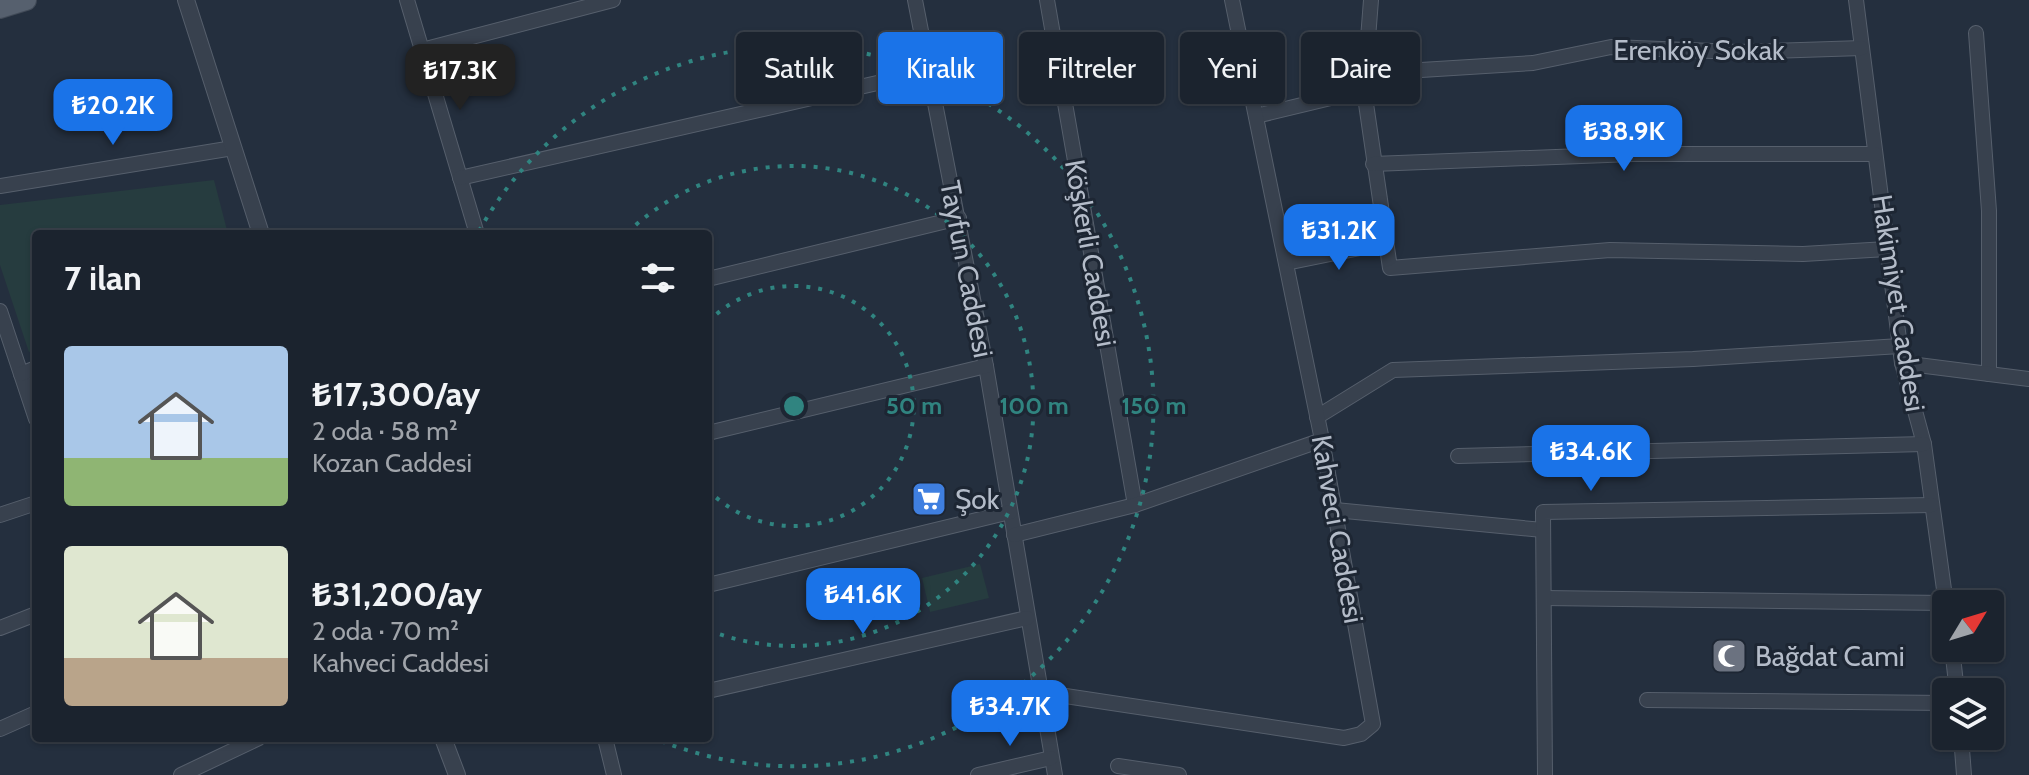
<!DOCTYPE html>
<html lang="tr">
<meta charset="utf-8">
<style>
:root{--surface:#1b232e;--page:#282f3a;--text:#f1f3f6;--muted:#a0a4aa;--line:#39404a;--accent:#1a73e8}
body{margin:0;font-family:Cabin,sans-serif;background:var(--page);color:var(--text);height:100vh;display:flex;flex-direction:column;font-size:30px;white-space:nowrap}
*{box-sizing:border-box;margin:0}
p{font-size:26px;color:var(--muted)}
.icon{flex:none;width:44px;height:44px;fill:none;stroke:currentColor;stroke-width:2;stroke-linecap:round;stroke-linejoin:round}
.map{position:relative;flex:1;overflow:hidden}
.panel{position:absolute;left:32px;top:230px;width:680px;height:512px;display:flex;flex-direction:column;background:var(--surface);border-radius:8px;box-shadow:0 2px 6px #0004,0 0 0 2px var(--line)}
.panel>*{flex:none}
.guide{position:absolute;left:736px;top:32px;width:760px;height:72px;display:flex;gap:16px}
.needle{width:52px;rotate:52deg}
.buttons{position:absolute;left:1932px;top:590px;display:grid;gap:16px}
.buttons a{display:grid;place-items:center;width:72px;height:72px;border-radius:8px;background:var(--surface);box-shadow:0 2px 6px #0004,0 0 0 2px var(--line);font-size:40px}
.price{position:absolute;translate:-50% -68px;padding:0 18px;border-radius:16px;background:var(--accent);color:#fff;font-size:26px;line-height:52px;filter:drop-shadow(0 2px 4px #0008)}
.price::after{content:'';position:absolute;left:50%;top:48px;width:24px;height:18px;margin-left:-12px;background:inherit;clip-path:polygon(0 0,100% 0,50% 100%)}
.price.selected{background:#222;color:#fff}
ul{padding:0;list-style:none}
li{display:flex;align-items:center;gap:24px;height:200px;padding:0 32px}
li span{display:grid;place-items:center;flex:none;width:224px;height:160px;border-radius:8px;color:#555}
li>.icon{margin-inline-start:auto}
span .icon{width:96px;height:96px;fill:#fffc;stroke-width:1}
li b{font-size:34px}
h2{display:flex;justify-content:space-between;align-items:center;height:96px;padding:0 32px;font-size:34px}
.chip{padding:0 28px;border-radius:8px;background:var(--surface);box-shadow:0 2px 6px #0004,0 0 0 2px var(--line);font-size:28px;line-height:72px}
.chip.selected{background:var(--accent);color:#fff}
.map>svg:first-child{display:block}
.green{fill:#263c3f}
.lines{fill:none;stroke-linecap:round;stroke-linejoin:round}
.minor-casing{stroke:#565f6c;stroke-width:16}
.tertiary-casing{stroke:#565f6c;stroke-width:18}
.primary-casing{stroke:#414a57;stroke-width:22}
.minor{stroke:#38414e;stroke-width:14}
.tertiary{stroke:#38414e;stroke-width:16}
.primary{stroke:#56606e;stroke-width:20}
.ring{fill:none;stroke:#308480;stroke-width:4;stroke-dasharray:4 8}
.labels{text-anchor:middle;dominant-baseline:central;stroke-width:6;stroke-linejoin:round;paint-order:stroke}
.street-label{font-size:28px;fill:#b4bcc9;stroke:#1d2633}
.poi-label{font-size:28px;fill:#b4bcc9;stroke:#1d2633;text-anchor:start}
.centre{fill:#308480;stroke:#1d2633;stroke-width:4}
.ring-label{font-size:24px;text-anchor:middle;font-weight:bold;fill:#308480;stroke:#1d2633;stroke-width:6;stroke-linejoin:round;paint-order:stroke}
</style>
<div class="map">
<svg width="2029" height="775" viewBox="0 0 2029 775">
<rect width="100%" height="100%" fill="#242f3e"/>
<g class="green">
<polygon points="214,180 228,234 36,234 36,350 29,352 0,265 0,205"/>
<polygon points="980,564 989,598 930,612 922,578"/>
</g>
<g class="lines">
<defs>
<g id="minor">
<polyline points="407,0 477,234"/>
<polyline points="915,0 986,366 1055,775"/>
<polyline points="1047,0 1135,505"/>
<polyline points="1371,0 1364,90 1390,268 1610,250 1803,254 1887,249"/>
<polyline points="1856,0 1902,363 1924,444 1946,604"/>
<polyline points="1976,33 1989,211 1989,374"/>
<polyline points="422,50 613,0"/>
<polyline points="1256,116 1364,90 1421,70 1533,63 1611,47 1738,52 1862,48"/>
<polyline points="1373,164 1633,154 1875,154"/>
<polyline points="460,178 930,71"/>
<polyline points="0,186 233,148"/>
<polyline points="1286,263 1384,243"/>
<polyline points="708,279 959,218"/>
<polyline points="0,311 36,419"/>
<polyline points="1902,363 2029,379"/>
<polyline points="21,374 36,368"/>
<polyline points="1317,417 1393,370 1693,359 1900,346"/>
<polyline points="708,433 986,366"/>
<polyline points="1458,456 1924,444"/>
<polyline points="1335,510 1543,530"/>
<polyline points="0,515 36,503"/>
<polyline points="1014,535 1135,505 1322,440"/>
<polyline points="708,585 1010,512"/>
<polyline points="1544,598 1946,603"/>
<polyline points="0,628 36,614"/>
<polyline points="1952,648 1957,692"/>
<polyline points="708,691 1027,618"/>
<polyline points="1039,692 1344,738 1361,734 1373,724 1322,440 1232,0"/>
<polyline points="1647,700 1946,703"/>
<polyline points="0,729 36,713"/>
<polyline points="1961,736 1964,775"/>
<polyline points="605,738 614,775"/>
<polyline points="1118,766 1179,775"/>
<polyline points="181,775 259,738"/>
<polyline points="978,775 1051,758"/>
<polyline points="1545,775 1543,512 1932,505"/>
</g>
<g id="tertiary">
<polyline points="186,0 261,234"/>
<polyline points="443,738 457,775"/>
</g>
<polyline id="primary" points="0,8 26,0"/>
</defs>
<use href="#minor" class="minor-casing"/>
<use href="#tertiary" class="tertiary-casing"/>
<use href="#primary" class="primary-casing"/>
<use href="#minor" class="minor"/>
<use href="#tertiary" class="tertiary"/>
<use href="#primary" class="primary"/>
</g>
<g class="ring">
<path d="M708 322A120 120 0 1 1 708 490"/>
<path d="M627 233A240 240 0 1 1 710 631"/>
<path d="M479 231A360 360 0 1 1 656 739"/>
</g>
<defs>
<symbol id="supermarket-square" viewBox="-11 -11 22 22"><rect x="-9" y="-9" width="18" height="18" rx="4" fill="#3f7fe0" stroke="#1d2633"/><path d="M-6-5.5h2.5l.6 2H6L4.5 2H-2.5L-4.4-4H-6ZM-1.5 3.2a1.3 1.3 0 1 0 .1 0ZM3 3.2a1.3 1.3 0 1 0 .1 0Z" fill="#fff"/></symbol>
<symbol id="mosque-square" viewBox="-11 -11 22 22"><rect x="-9" y="-9" width="18" height="18" rx="4" fill="#6b7280" stroke="#1d2633"/><path d="M3.5-4.9A6 6 0 1 0 3.5 4.9A5 5 0 1 1 3.5-4.9Z" fill="#fff"/></symbol>
</defs>
<g fill-rule="evenodd">
<use href="#supermarket-square" x="909" y="479" width="40" height="40"/>
<use href="#mosque-square" x="1709" y="636" width="40" height="40"/>
</g>
<g class="labels">
<g class="street-label">
<text x="1699" y="50">Erenköy Sokak</text>
<text transform="translate(1091 253) rotate(80)">Köşkerli Caddesi</text>
<text transform="translate(967 269) rotate(79)">Tayfun Caddesi</text>
<text transform="translate(1899 303) rotate(81)">Hakimiyet Caddesi</text>
<text transform="translate(1338 529) rotate(80)">Kahveci Caddesi</text>
</g>
<g class="poi-label">
<text x="955" y="499">Şok</text>
<text x="1755" y="656">Bağdat Cami</text>
</g>
</g>
<circle cx="794" cy="406" r="12" class="centre"/>
<g class="ring-label">
<text x="914" y="414">50 m</text>
<text x="1034" y="414">100 m</text>
<text x="1154" y="414">150 m</text>
</g>
</svg>
<div class="buttons">
<a><svg class="needle" viewBox="-14 -14 28 28"><path d="M0-13l5 13h-10z" fill="#e53935"/><path d="M0 13l5-13h-10z" fill="#a0a4aa"/></svg></a>
<a><svg class="icon" aria-label="layers" viewBox="0 0 24 24"><path d="M12 4l9 5-9 5-9-5zM3 14l9 5 9-5"/></svg></a>
</div>
<b class="price selected" style="left:460px;top:112px">₺17.3K</b>
<b class="price" style="left:113px;top:147px">₺20.2K</b>
<b class="price" style="left:1624px;top:173px">₺38.9K</b>
<b class="price" style="left:1339px;top:272px">₺31.2K</b>
<b class="price" style="left:1591px;top:493px">₺34.6K</b>
<b class="price" style="left:863px;top:636px">₺41.6K</b>
<b class="price" style="left:1010px;top:748px">₺34.7K</b>
<div class="guide">
<a class="chip">Satılık</a>
<a class="chip selected">Kiralık</a>
<a class="chip">Filtreler</a>
<a class="chip">Yeni</a>
<a class="chip">Daire</a>
</div>
<section class="panel">
<h2>7 ilan<svg class="icon" aria-label="filters" viewBox="0 0 24 24"><path d="M4 7h16M4 17h16"/><circle cx="9" cy="7" r="2"/><circle cx="15" cy="17" r="2"/></svg></h2>
<ul>
<li><span style="background:linear-gradient(#a9c7e8 70%,#8fb573 0)"><svg class="icon" aria-label="home" viewBox="0 0 24 24"><path d="M3 11l9-7 9 7M6 9v11h12V9"/></svg></span><div><b>₺17,300/ay</b><p>2 oda · 58 m²</p><p>Kozan Caddesi</p></div></li>
<li><span style="background:linear-gradient(#dfe7d0 70%,#b9a48a 0)"><svg class="icon" aria-label="home" viewBox="0 0 24 24"><path d="M3 11l9-7 9 7M6 9v11h12V9"/></svg></span><div><b>₺31,200/ay</b><p>2 oda · 70 m²</p><p>Kahveci Caddesi</p></div></li>
</ul>
</section>
</div>
